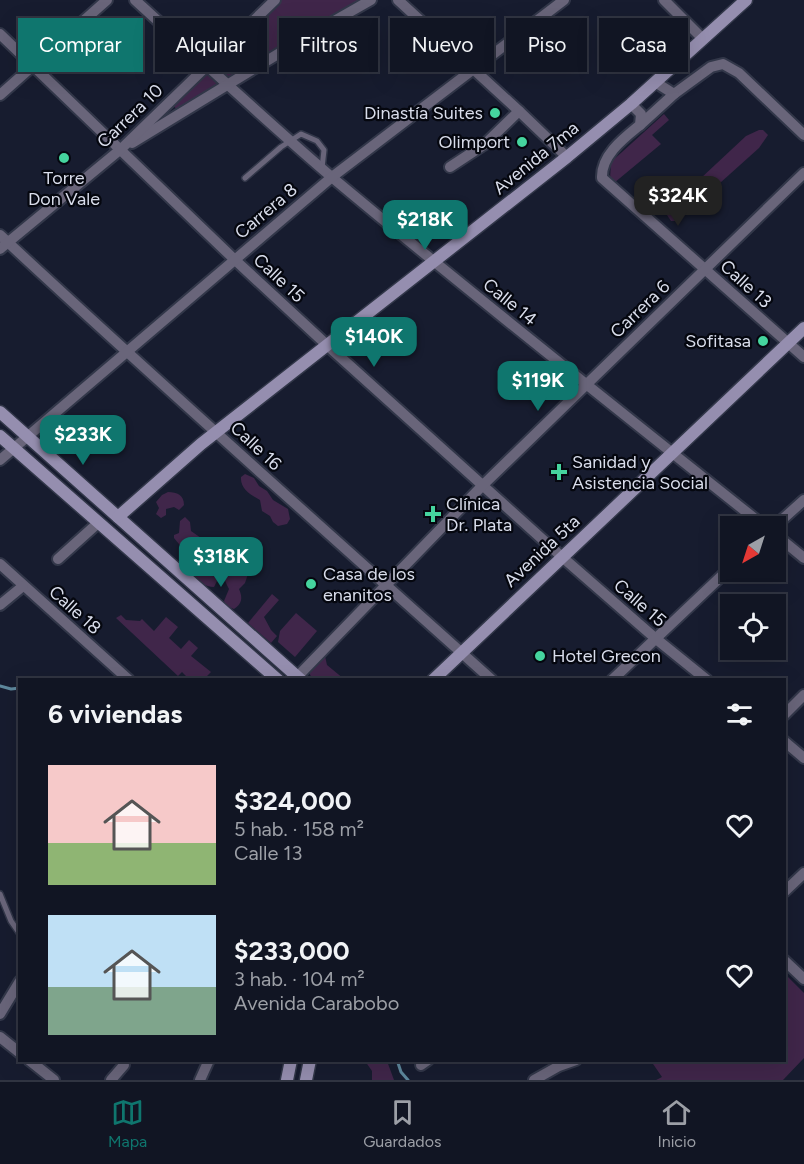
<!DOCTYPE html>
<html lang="es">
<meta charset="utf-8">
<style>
:root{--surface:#111523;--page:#1a1e2b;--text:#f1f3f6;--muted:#9c9fa6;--line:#303441;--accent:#0f766e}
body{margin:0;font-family:Figtree,sans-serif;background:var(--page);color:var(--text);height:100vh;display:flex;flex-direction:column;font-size:22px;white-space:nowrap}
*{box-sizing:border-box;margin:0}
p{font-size:20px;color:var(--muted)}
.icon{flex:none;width:33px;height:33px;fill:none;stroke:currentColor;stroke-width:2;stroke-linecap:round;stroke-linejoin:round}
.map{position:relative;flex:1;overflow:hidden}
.sheet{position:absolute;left:18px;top:678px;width:768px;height:384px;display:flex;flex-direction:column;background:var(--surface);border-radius:0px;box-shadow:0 6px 24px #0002,0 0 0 2px var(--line)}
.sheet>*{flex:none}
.top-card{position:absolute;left:18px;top:18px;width:768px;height:54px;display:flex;gap:12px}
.needle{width:39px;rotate:219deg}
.fabs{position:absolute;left:720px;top:516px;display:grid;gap:12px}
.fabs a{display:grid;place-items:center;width:66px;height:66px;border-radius:0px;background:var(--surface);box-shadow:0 6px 24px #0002,0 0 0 2px var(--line);font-size:30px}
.price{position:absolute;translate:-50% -51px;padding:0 14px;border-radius:12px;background:var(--accent);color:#fff;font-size:20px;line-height:39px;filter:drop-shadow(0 2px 3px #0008)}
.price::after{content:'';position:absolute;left:50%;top:36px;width:18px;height:14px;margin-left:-9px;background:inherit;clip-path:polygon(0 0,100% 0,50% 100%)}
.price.selected{background:#222;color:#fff}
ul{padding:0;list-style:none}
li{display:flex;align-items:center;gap:18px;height:150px;padding:0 30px}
li span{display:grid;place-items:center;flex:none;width:168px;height:120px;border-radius:0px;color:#555}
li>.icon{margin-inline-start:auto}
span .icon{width:72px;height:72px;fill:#fffc;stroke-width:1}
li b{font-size:26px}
h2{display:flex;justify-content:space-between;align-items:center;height:72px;padding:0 30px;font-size:26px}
.pill{padding:0 21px;border-radius:0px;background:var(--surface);box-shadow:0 6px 24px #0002,0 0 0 2px var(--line);font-size:21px;line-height:54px}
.pill.selected{background:var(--accent);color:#fff}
.dock{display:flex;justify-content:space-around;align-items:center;height:84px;border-top:2px solid var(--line);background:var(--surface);font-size:16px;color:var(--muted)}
.dock a{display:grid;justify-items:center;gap:3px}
.dock .selected{color:var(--accent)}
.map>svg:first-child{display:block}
.green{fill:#40264a}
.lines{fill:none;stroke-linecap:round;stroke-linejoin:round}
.stream{stroke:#5e889d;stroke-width:3}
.lane-casing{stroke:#323749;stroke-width:8}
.street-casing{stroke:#323749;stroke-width:14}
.secondary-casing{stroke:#323749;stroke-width:15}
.lane{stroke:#69657a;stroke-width:5}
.street{stroke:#69657a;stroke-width:10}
.secondary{stroke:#958eaf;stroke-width:12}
.poi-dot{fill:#45d49e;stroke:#05070f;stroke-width:2}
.labels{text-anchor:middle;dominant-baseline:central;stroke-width:4.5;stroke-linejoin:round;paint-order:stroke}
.poi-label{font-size:18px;fill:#d9ddeb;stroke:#05070f;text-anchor:start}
.street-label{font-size:18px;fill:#d9ddeb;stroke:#05070f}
</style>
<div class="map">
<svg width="804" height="1080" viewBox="0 0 804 1080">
<rect width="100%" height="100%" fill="#171c2f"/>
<g class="green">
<polygon points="275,0 371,0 181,114 169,101"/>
<polygon points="664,114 669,120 652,135 661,144 614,183 610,179 611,162"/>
<polygon points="759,130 763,130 768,135 759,148 681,218 676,221 671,221 667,215 670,207 746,136"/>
<path d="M 245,474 L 254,478 L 259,486 L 267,491 L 273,500 L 288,509 L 290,519 L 287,524 L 278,526 L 273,522 L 270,516 L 262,511 L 260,500 C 251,495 240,489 241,477 Z"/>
<path d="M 168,492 C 177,492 184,495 184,505 L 179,510 L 174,507 L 166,509 L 166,515 L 161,518 L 156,514 L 159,508 L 156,502 L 162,495 Z"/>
<path d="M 185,517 L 190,522 L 191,531 L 201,538 L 205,543 L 205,550 L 212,561 L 210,571 L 216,575 L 217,581 L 214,587 C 197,587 180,567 184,550 L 174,538 L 174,535 L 179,533 L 180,521 Z"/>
<path d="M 226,552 L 231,552 L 248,557 L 251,565 L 245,583 L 239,589 C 243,598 242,604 234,609 L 226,606 L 224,601 L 229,589 C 223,578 219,563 226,552 Z"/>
<polygon points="272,594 279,600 264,617 271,630 277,636 271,643 248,623"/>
<polygon points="296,613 317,631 295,657 278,642 280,631"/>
<polygon points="121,615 126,620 140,621 142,619 154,631 166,617 178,627 169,638 181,649 189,640 198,648 191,656 211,672 206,677 209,679 189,679 182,672 178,676 116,618"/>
<polygon points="325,656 327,665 344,679 312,679 309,672 322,657"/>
<polygon points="785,974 804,993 804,1058 783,1080 656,1080 662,1077 651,1061 784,1060"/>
<polygon points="365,1061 387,1061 394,1080 372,1080 372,1071"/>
</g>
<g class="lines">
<g class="stream">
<polyline points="0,686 11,689 20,688"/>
<polyline points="397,1060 401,1072 408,1080"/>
</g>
<defs>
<g id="lane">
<polyline points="245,178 281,147 301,134 317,141 324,150 322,168"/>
<polyline points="0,894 11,921 20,934"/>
</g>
<g id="street">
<path d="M 135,0 C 201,60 266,121 334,179 C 475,297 620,411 764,526"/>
<polyline points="398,0 519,111 567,157"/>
<polyline points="664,0 703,39"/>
<polyline points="0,34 234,259 328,346 561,556 655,638 707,680"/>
<polyline points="655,82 674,94 711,67 723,64 739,73 804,135"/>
<polyline points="0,95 107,0"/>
<path d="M 631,104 L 641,114 L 640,125 C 624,138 601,155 602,178 L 804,357"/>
<polyline points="640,125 674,94"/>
<polyline points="132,143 306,37 371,0"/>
<polyline points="450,167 485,144 519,111"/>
<path d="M 0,235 C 162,386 327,532 492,680"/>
<polyline points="0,249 121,149 275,0"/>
<polyline points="0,460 332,177 564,0"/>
<polyline points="775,526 804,500"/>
<polyline points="776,535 804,558"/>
<polyline points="58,559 98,523"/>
<polyline points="0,564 129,680"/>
<polyline points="0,605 23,586"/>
<polyline points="298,676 482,486 804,173"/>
<polyline points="612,680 730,568"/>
<polyline points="784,715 804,695"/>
<polyline points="784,741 804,758"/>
<polyline points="784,892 804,873"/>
<polyline points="784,960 804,979"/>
<polyline points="0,1014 20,981"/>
<polyline points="0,1037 20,1053"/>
<polyline points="29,1060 54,1080"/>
<polyline points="421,1065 428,1060"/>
<polyline points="111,1080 124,1065"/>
<polyline points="200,1080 209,1060"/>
<polyline points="534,1080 559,1066 576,1060"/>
</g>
<g id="secondary">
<polyline points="0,412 301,680"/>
<polyline points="0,436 278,680"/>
<polyline points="118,517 201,444 567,157 631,104 746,0"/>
<polyline points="433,680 804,328"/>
<polyline points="287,1080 291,1060"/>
<polyline points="306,1080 310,1060"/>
</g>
</defs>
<use href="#lane" class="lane-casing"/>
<use href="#street" class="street-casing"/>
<use href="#secondary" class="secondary-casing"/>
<use href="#lane" class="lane"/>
<use href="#street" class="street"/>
<use href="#secondary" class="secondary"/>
</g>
<g class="poi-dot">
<circle cx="495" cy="113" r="6"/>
<circle cx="522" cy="142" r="6"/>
<circle cx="64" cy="158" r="6"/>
<circle cx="763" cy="341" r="6"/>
<path d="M556 463h6v6h6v6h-6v6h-6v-6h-6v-6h6z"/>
<path d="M430 505h6v6h6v6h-6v6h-6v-6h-6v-6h6z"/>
<circle cx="311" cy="584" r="6"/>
<circle cx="540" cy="656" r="6"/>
</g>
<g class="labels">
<g class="poi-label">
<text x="483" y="113" text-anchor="end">Dinastía Suites</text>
<text x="510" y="142" text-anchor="end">Olimport</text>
<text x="64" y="178" text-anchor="middle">Torre<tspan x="64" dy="21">Don Vale</tspan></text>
<text x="751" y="341" text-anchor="end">Sofitasa</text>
<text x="572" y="462">Sanidad y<tspan x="572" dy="21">Asistencia Social</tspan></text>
<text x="446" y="504">Clínica<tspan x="446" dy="21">Dr. Plata</tspan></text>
<text x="323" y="574">Casa de los<tspan x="323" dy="21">enanitos</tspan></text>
<text x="552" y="656">Hotel Grecon</text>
</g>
<g class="street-label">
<text transform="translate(130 116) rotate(-44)">Carrera 10</text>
<text transform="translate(536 158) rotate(-39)">Avenida 7ma</text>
<text transform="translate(266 211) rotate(-40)">Carrera 8</text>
<text transform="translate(279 278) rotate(43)">Calle 15</text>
<text transform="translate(746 284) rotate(42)">Calle 13</text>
<text transform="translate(510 302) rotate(39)">Calle 14</text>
<text transform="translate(640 309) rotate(-44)">Carrera 6</text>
<text transform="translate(256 446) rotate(43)">Calle 16</text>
<text transform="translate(542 551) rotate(-43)">Avenida 5ta</text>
<text transform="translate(640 603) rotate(41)">Calle 15</text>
<text transform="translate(75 610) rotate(42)">Calle 18</text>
</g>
</g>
</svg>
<div class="fabs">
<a><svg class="needle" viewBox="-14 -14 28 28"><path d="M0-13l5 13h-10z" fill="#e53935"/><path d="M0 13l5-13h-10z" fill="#9c9fa6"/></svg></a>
<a><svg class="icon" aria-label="locate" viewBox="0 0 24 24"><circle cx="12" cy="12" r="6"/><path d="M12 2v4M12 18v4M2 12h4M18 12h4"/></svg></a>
</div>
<b class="price selected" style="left:678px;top:227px">$324K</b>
<b class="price" style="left:425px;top:251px">$218K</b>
<b class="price" style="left:374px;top:368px">$140K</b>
<b class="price" style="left:538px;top:412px">$119K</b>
<b class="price" style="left:83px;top:466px">$233K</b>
<b class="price" style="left:221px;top:588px">$318K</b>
<div class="top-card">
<a class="pill selected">Comprar</a>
<a class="pill">Alquilar</a>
<a class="pill">Filtros</a>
<a class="pill">Nuevo</a>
<a class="pill">Piso</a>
<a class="pill">Casa</a>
</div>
<section class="sheet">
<h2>6 viviendas<svg class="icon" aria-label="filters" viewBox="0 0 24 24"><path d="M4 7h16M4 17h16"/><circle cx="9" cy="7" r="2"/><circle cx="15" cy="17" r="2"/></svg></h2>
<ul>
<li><span style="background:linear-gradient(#f6c9c9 65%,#8fb573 0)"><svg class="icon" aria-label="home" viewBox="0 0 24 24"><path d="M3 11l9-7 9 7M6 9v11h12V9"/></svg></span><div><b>$324,000</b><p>5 hab. · 158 m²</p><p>Calle 13</p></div><svg class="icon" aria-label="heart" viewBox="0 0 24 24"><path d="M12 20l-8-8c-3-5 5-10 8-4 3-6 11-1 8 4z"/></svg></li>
<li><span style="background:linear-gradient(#bfe0f5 60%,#7fa58c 0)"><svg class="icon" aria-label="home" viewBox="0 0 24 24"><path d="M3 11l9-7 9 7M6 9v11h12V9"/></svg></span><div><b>$233,000</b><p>3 hab. · 104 m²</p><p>Avenida Carabobo</p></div><svg class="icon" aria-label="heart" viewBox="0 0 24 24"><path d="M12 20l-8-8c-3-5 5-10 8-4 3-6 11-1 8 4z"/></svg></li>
</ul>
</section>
</div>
<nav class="dock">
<a class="selected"><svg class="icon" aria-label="map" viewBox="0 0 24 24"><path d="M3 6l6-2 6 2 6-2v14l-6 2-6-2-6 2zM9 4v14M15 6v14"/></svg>Mapa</a>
<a><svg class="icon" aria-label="saved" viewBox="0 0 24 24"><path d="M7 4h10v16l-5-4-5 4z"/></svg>Guardados</a>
<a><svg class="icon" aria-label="home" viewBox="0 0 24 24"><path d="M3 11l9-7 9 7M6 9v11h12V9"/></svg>Inicio</a>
</nav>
